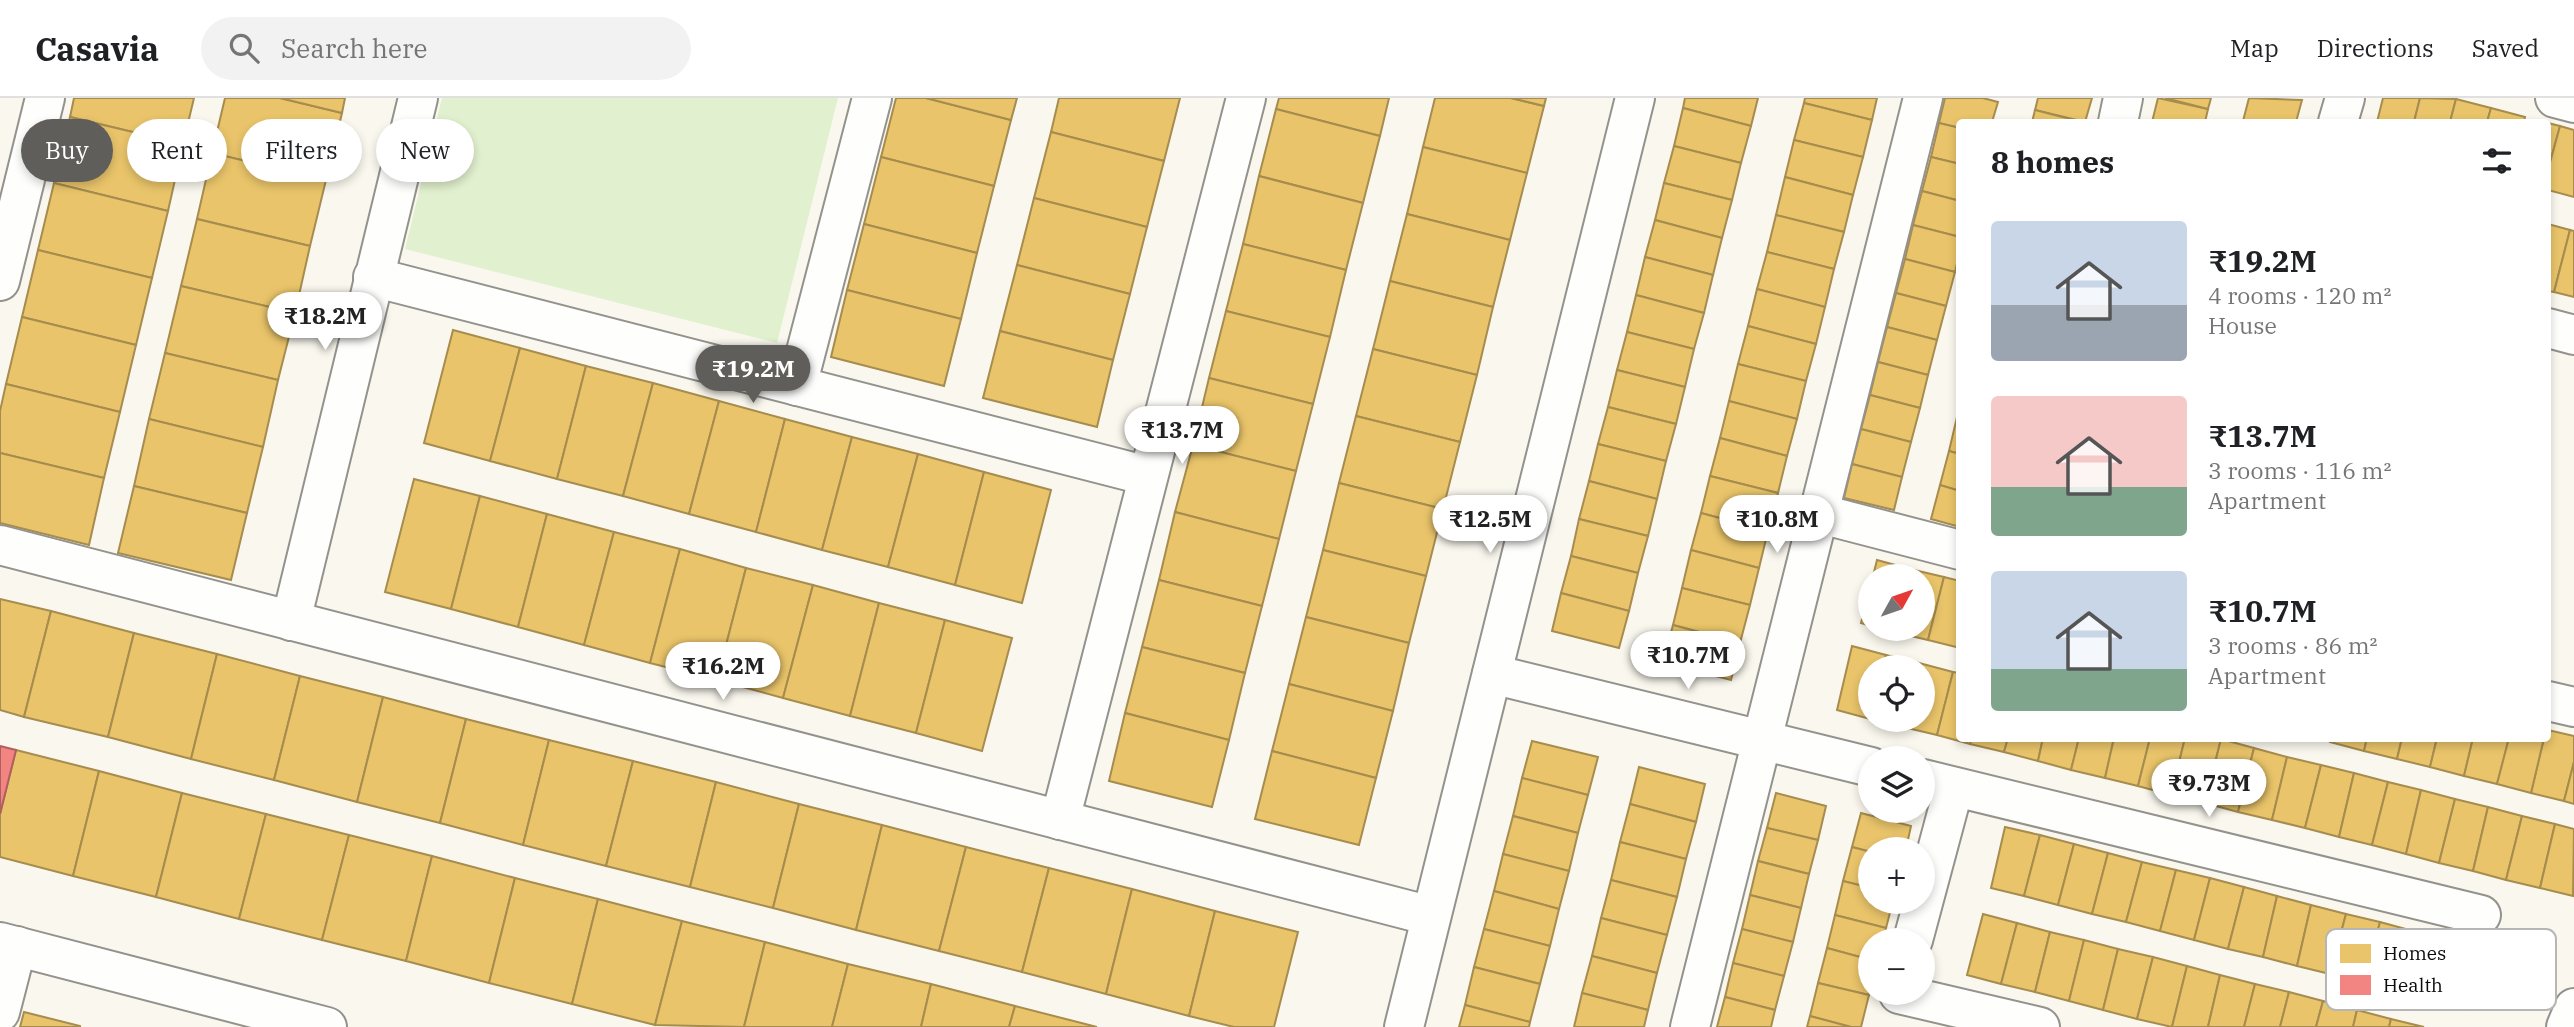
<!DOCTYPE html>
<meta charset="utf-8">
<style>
:root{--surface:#fff;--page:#f2f2f2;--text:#202124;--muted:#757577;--line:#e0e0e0;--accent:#5f5e5a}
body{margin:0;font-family:"IBM Plex Serif",serif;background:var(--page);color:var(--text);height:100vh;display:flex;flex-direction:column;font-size:26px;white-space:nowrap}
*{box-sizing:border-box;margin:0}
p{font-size:23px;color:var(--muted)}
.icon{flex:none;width:38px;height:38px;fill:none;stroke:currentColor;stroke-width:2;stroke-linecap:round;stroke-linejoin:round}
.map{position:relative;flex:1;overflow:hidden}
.drawer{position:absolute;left:1956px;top:21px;width:595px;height:623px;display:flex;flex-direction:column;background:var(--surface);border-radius:7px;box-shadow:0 4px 10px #0003}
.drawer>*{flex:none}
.hud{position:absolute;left:21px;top:21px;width:665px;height:63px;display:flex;gap:14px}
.needle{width:46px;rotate:50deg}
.controls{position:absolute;left:1858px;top:466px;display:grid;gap:14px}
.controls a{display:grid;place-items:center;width:77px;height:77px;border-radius:50%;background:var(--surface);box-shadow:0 4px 10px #0003;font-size:35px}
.price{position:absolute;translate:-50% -60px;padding:0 16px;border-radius:24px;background:#fff;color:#222;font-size:23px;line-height:46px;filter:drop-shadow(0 2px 4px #0008)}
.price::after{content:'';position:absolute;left:50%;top:42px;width:21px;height:16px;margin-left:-10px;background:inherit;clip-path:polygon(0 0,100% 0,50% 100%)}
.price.active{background:var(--accent);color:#fff}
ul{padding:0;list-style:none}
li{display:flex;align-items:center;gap:21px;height:175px;padding:0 35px}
li span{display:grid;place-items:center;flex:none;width:196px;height:140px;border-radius:7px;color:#555}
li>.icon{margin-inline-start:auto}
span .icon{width:84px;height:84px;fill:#fffc;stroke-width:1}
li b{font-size:30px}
h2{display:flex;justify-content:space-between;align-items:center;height:84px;padding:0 35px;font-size:30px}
.tag{padding:0 24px;border-radius:32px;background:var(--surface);box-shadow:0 4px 10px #0003;font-size:24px;line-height:63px}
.tag.active{background:var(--accent);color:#fff}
header{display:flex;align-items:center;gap:42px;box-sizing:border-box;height:98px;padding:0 35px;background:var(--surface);border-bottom:2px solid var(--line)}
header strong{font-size:33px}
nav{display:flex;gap:38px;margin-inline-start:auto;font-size:24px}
.search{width:490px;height:63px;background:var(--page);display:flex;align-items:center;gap:18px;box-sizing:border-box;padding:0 24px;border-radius:38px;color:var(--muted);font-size:26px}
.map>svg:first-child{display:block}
.green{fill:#e1f0ce}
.homes{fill:#e9c46a;stroke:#a68c4e;stroke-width:2}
.health{fill:#f28482;stroke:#ad605e;stroke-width:2}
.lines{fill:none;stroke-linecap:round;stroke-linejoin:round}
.minor-casing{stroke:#93928d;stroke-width:42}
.minor{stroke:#fefefc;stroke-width:38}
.key{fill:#fff;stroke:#b6b6b6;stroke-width:2}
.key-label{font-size:19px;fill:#0b0b0b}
</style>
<header>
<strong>Casavia</strong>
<div class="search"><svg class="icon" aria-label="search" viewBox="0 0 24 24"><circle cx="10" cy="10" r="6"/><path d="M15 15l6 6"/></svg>Search here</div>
<nav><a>Map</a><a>Directions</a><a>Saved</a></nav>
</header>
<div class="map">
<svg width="2574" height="929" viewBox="0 0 2574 929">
<rect width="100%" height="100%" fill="#faf8ee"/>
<polygon class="green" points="442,0 838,0 777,245 405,151"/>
<g class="homes">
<polygon points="74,0 194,0 183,46 70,19"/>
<polygon points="225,0 280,0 342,15 326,82 212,55"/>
<polygon points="280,0 345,0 342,15"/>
<polygon points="896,0 926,0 1011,22 994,88 881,59"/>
<polygon points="926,0 1017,0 1011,22"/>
<polygon points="1059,0 1180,0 1164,63 1051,34"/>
<polygon points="1279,0 1389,0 1380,38 1276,11"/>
<polygon points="1435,0 1511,0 1544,8 1527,75 1423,49"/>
<polygon points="1511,0 1546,0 1544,8"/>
<polygon points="1685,0 1758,0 1751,28 1683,10"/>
<polygon points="1805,0 1877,0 1872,22 1804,5"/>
<polygon points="1945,0 1983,0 1998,4 1992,24 1960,24 1960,30 1939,25"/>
<polygon points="2038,0 2092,0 2085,24 2035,12"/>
<polygon points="2158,0 2208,11 2205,24 2152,24"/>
<polygon points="2165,0 2211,0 2208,11"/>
<polygon points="2249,0 2302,2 2296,24 2243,23"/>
<polygon points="2383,0 2420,0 2414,24 2377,24"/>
<polygon points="2420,0 2456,1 2450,24 2414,24"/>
<polygon points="2456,1 2491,10 2487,24 2450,24"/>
<polygon points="1804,5 1872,22 1863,59 1794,42"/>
<polygon points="1683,10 1751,28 1741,65 1674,48"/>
<polygon points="2491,10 2525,19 2524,24 2487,24"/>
<polygon points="1276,11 1380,38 1363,105 1259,78"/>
<polygon points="2035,12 2082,24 2032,24"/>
<polygon points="70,19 183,46 168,113 54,85"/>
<polygon points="1939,25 1960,30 1960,66 1931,59"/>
<polygon points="2548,25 2560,28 2548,72"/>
<polygon points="2560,28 2574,32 2574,99 2548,92 2548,72"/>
<polygon points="1051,34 1164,63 1147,129 1034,100"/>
<polygon points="1794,42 1863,59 1853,97 1785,79"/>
<polygon points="1674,48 1741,65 1732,102 1664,85"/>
<polygon points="1423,49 1527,75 1510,142 1407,116"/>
<polygon points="212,55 326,82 310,148 197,121"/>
<polygon points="881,59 994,88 977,155 864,126"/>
<polygon points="1931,59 1960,66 1960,103 1922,93"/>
<polygon points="1259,78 1363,105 1346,172 1243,146"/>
<polygon points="1785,79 1853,97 1844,134 1776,117"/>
<polygon points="54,85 168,113 152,180 38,152"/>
<polygon points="1664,85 1732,102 1722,140 1655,122"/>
<polygon points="1922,93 1960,103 1960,139 1913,127"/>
<polygon points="1034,100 1147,129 1130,196 1017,167"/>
<polygon points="1407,116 1510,142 1493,209 1390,183"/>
<polygon points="1776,117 1844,134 1834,171 1767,154"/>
<polygon points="197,121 310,148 295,215 181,188"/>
<polygon points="1655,122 1722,140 1713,177 1645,159"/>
<polygon points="864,126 977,155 961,221 847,192"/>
<polygon points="2548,126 2570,132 2554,194 2548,193"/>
<polygon points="1913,127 1960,139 1960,152 1955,174 1905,161"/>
<polygon points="2570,132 2574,133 2574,199 2554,194"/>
<polygon points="1243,146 1346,172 1330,239 1226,213"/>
<polygon points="38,152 152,180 136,247 22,219"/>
<polygon points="1767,154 1834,171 1825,209 1757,191"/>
<polygon points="1645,159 1713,177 1704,215 1636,197"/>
<polygon points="1905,161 1955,174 1946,208 1896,195"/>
<polygon points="1017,167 1130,196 1113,262 1000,233"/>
<polygon points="1390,183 1493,209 1477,277 1373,251"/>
<polygon points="181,188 295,215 278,282 165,255"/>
<polygon points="1757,191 1825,209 1816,246 1748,228"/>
<polygon points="847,192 961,221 944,288 831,259"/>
<polygon points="1896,195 1946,208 1937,242 1887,229"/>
<polygon points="1636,197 1704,215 1694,251 1627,234"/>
<polygon points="1226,213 1330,239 1313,306 1209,280"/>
<polygon points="22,219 136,247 120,314 6,286"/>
<polygon points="1748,228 1816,246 1806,283 1738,266"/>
<polygon points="1887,229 1937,242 1928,277 1878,264"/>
<polygon points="453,232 520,250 490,363 424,345"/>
<polygon points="1000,233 1113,262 1097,329 983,300"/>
<polygon points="1627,234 1694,251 1685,289 1617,272"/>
<polygon points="520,250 586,268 557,381 490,363"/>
<polygon points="1373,251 1477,277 1460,344 1356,318"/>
<polygon points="165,255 278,282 263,349 149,321"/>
<polygon points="1878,264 1928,277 1920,310 1870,297"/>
<polygon points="1738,266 1806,283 1797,321 1729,303"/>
<polygon points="586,268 653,285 623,398 557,381"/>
<polygon points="1617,272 1685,289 1676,326 1608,309"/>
<polygon points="1209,280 1313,306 1296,373 1193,347"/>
<polygon points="653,285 719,303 689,416 623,398"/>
<polygon points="6,286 120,314 104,380 0,355 0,313"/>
<polygon points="1870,297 1920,310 1911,344 1861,331"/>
<polygon points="719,303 785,321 756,434 689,416"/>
<polygon points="1729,303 1797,321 1787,358 1720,340"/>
<polygon points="1608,309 1676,326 1666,363 1598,346"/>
<polygon points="1356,318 1460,344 1443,411 1339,385"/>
<polygon points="1957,319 1960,320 1960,356 1949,353"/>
<polygon points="149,321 263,349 247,415 134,388"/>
<polygon points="785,321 852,339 822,452 756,434"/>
<polygon points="1861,331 1911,344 1902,379 1852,366"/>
<polygon points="852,339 918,356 888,469 822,452"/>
<polygon points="1720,340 1787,358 1778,395 1710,378"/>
<polygon points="1598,346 1666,363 1657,401 1589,383"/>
<polygon points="1193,347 1296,373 1279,441 1175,414"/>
<polygon points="1949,353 1960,356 1960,393 1940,387"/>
<polygon points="0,355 104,380 89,447 0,425"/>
<polygon points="918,356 984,374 955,487 888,469"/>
<polygon points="1852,366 1902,379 1894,412 1844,400"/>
<polygon points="984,374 1051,392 1022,505 955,487"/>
<polygon points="1710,378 1778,395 1768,433 1701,415"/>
<polygon points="414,381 480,398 451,511 385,494"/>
<polygon points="1589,383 1657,401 1648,438 1579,421"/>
<polygon points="1339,385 1443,411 1426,478 1323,452"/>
<polygon points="1940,387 1960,393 1960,429 1931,421"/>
<polygon points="134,388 247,415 231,482 118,455"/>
<polygon points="480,398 547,416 518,529 451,511"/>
<polygon points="1175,414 1279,441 1262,508 1159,482"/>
<polygon points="1701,415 1768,433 1759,470 1691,452"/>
<polygon points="547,416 614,434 584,547 518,529"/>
<polygon points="1579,421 1648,438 1638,475 1571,458"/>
<polygon points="614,434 680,451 650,565 584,547"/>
<polygon points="680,451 746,470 717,582 650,565"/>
<polygon points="1323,452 1426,478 1409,545 1306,519"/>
<polygon points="1691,452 1759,470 1750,507 1682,490"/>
<polygon points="1571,458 1638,475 1629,513 1561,495"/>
<polygon points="1877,462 1910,471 1908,478 1873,478"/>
<polygon points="746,470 813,487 783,600 717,582"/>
<polygon points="1910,471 1944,479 1928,542 1894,534 1895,530 1923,530 1923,478 1908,478"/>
<polygon points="1944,479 1960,483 1960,550 1928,542"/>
<polygon points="1159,482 1262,508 1245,575 1142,549"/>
<polygon points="813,487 879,505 850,618 783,600"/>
<polygon points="1871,487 1871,528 1861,525"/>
<polygon points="1682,490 1750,507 1740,545 1673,527"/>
<polygon points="1561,495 1629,513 1619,550 1552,533"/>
<polygon points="0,501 51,513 24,619 0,612"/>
<polygon points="879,505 945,522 916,635 850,618"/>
<polygon points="51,513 134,535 108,639 24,619"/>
<polygon points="1306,519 1409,545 1393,613 1289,586"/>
<polygon points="945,522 1012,540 982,653 916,635"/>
<polygon points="1673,527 1740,545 1731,582 1663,564"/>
<polygon points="134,535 217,556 191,661 108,639"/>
<polygon points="1852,548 1886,557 1883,569 1871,569 1870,621 1837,612"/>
<polygon points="1142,549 1245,575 1229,642 1125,615"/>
<polygon points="217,556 300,578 274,682 191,661"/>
<polygon points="1886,557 1919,565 1918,569 1883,569"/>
<polygon points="1919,565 1953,574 1937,637 1903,629 1905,621 1923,621 1923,569 1918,569"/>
<polygon points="1953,574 1960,575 1960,640 1972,640 1970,646 1937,637"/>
<polygon points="300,578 383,599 357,704 274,682"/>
<polygon points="1289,586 1393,613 1376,680 1272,653"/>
<polygon points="383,599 466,621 440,725 357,704"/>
<polygon points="1125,615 1229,642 1212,709 1109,683"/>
<polygon points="466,621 549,642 523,747 440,725"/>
<polygon points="1873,621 1905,621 1903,629"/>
<polygon points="2548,632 2574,638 2574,664 2564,703 2531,695 2544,640 2548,640"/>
<polygon points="1972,640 2008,640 2004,654 1970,646"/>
<polygon points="2008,640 2043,640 2038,663 2004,654"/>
<polygon points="2043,640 2079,640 2071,672 2038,663"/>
<polygon points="2079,640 2114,640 2105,680 2071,672"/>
<polygon points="2114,640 2150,640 2138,688 2105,680"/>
<polygon points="2150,640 2185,640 2171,697 2138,688"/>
<polygon points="2185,640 2221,641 2205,705 2171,697"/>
<polygon points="2331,640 2367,640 2364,653 2330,644"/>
<polygon points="2367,640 2402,640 2397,661 2364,653"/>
<polygon points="2402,640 2437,640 2430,669 2397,661"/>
<polygon points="2437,640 2473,640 2464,678 2430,669"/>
<polygon points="2473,640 2509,640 2497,686 2464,678"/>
<polygon points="2509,640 2544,640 2531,695 2497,686"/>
<polygon points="2221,641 2254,650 2238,714 2205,705"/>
<polygon points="549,642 633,663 606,768 523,747"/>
<polygon points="1532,643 1598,659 1588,697 1522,680"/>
<polygon points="2254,650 2287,659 2272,722 2238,714"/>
<polygon points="16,652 99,673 73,778 0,759 0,716"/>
<polygon points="1272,653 1376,680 1359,747 1255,721"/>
<polygon points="2287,659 2321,667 2305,730 2272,722"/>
<polygon points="633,663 716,684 690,789 606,768"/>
<polygon points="2574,664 2574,706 2564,703"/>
<polygon points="2321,667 2354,675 2339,739 2305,730"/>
<polygon points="1639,669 1705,686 1696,724 1630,706"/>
<polygon points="99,673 182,695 156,799 73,778"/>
<polygon points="2354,675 2388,684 2372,747 2339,739"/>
<polygon points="1522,680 1588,697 1578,735 1513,718"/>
<polygon points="716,684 799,706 773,810 690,789"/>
<polygon points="2388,684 2421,692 2406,756 2372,747"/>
<polygon points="2421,692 2455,701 2439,765 2406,756"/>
<polygon points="182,695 266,716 239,821 156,799"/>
<polygon points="1776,695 1826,708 1818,742 1767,730"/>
<polygon points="2455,701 2488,709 2473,773 2439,765"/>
<polygon points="799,706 882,727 856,832 773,810"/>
<polygon points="1630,706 1696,724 1686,761 1620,744"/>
<polygon points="2488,709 2522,718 2506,782 2473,773"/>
<polygon points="1861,715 1911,728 1906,751 1871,751 1871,754 1852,749"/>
<polygon points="266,716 349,737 322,842 239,821"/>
<polygon points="1513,718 1578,735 1569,773 1503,756"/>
<polygon points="2522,718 2555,726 2540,790 2506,782"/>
<polygon points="2555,726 2574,731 2573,798 2540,790"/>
<polygon points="882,727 966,749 939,853 856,832"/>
<polygon points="2005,729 2040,737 2024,798 1991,790"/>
<polygon points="1767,730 1818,742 1809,776 1758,763"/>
<polygon points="349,737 432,758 406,863 322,842"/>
<polygon points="2040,737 2074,746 2058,807 2024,798"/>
<polygon points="1620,744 1686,761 1677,799 1611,782"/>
<polygon points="2074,746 2108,755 2092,816 2058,807"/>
<polygon points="966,749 1049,770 1022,874 939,853"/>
<polygon points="1852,749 1871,754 1871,790 1843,783"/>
<polygon points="2108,755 2142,764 2126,824 2092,816"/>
<polygon points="1503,756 1569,773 1559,811 1494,793"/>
<polygon points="432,758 515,780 489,885 406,863"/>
<polygon points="1758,763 1809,776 1801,810 1750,797"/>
<polygon points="2142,764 2176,772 2160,833 2126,824"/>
<polygon points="1049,770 1132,791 1106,896 1022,874"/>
<polygon points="2176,772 2210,780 2194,842 2160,833"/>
<polygon points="515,780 598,801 572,906 489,885"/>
<polygon points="2210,780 2244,789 2228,851 2194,842"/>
<polygon points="1611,782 1677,799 1667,837 1601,820"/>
<polygon points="1843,783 1871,790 1871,803 1893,803 1886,830 1835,817"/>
<polygon points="2244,789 2277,798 2263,859 2228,851"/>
<polygon points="1132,791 1215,813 1189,918 1106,896"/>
<polygon points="1494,793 1559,811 1550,848 1484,831"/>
<polygon points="1750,797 1801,810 1793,844 1742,831"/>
<polygon points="2277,798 2311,807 2297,868 2263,859"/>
<polygon points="598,801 682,823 655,927 572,906"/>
<polygon points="2311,807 2346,816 2330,876 2297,868"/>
<polygon points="1215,813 1298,834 1274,929 1234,929 1189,918"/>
<polygon points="1983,816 2017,825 2001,886 1967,877"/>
<polygon points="2346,816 2380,824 2364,885 2330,876"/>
<polygon points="1835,817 1886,830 1883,842 1871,842 1871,862 1827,850"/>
<polygon points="1601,820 1667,837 1657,875 1592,858"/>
<polygon points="682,823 765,844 744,929 655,927"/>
<polygon points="2380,824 2413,833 2398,894 2364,885"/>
<polygon points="2017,825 2050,834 2035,894 2001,886"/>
<polygon points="1484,831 1550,848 1540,886 1474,869"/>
<polygon points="1742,831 1793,844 1784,878 1733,865"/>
<polygon points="2050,834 2084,842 2069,903 2035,894"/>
<polygon points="2084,842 2118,851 2103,912 2069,903"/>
<polygon points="2448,842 2482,851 2466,912 2432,902"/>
<polygon points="765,844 848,866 832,929 744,929"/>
<polygon points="1827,850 1871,862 1869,897 1818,885"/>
<polygon points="2118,851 2153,859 2137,921 2103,912"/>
<polygon points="1592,858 1657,875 1648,912 1582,895"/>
<polygon points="2153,859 2187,868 2172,929 2137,921"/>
<polygon points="1733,865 1784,878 1775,912 1725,899"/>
<polygon points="848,866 931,886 921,929 832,929"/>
<polygon points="2187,868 2220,877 2208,929 2172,929"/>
<polygon points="1474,869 1540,886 1530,924 1465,907"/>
<polygon points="2220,877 2255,886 2244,929 2208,929"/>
<polygon points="1818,885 1869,897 1861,929 1851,929 1810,918"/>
<polygon points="931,886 1015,908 1009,929 921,929"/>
<polygon points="2255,886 2289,894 2280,929 2244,929"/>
<polygon points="2289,894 2323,903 2316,929 2280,929"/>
<polygon points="1582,895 1648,912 1644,929 1574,929"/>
<polygon points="1725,899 1775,912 1771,929 1717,929"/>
<polygon points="2323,903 2357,912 2353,929 2316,929"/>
<polygon points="1465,907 1530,924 1529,929 1459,929"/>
<polygon points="1015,908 1097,929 1009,929"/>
<polygon points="2357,912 2391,921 2389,929 2353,929"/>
<polygon points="24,914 80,928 80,929 20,929"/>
<polygon points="1810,918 1851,929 1807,929"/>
<polygon points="2391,921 2424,929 2389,929"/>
</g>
<polygon class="health" points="0,648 16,652 0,716"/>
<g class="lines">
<defs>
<g id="minor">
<polyline points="2555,0 2574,5"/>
<polyline points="2118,24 2123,0"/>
<polyline points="2338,24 2345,0"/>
<polyline points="373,179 1148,378"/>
<polyline points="0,183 45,0"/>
<polyline points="2548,230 2574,237"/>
<polyline points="797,288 872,0"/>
<polyline points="1817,415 1960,452"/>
<polyline points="0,447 1431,818"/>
<polyline points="291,523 418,0"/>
<polyline points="1492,576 1871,669"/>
<polyline points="2548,603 2574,609"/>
<polyline points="1923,681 2481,817"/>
<polyline points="1060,722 1246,0"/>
<polyline points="1913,842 1954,689"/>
<polyline points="0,844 327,929"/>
<polyline points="1899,896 2040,929"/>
<polyline points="0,914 17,848"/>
<polyline points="1404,929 1635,0"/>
<polyline points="1690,929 1923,0"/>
<polyline points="2566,929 2574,910"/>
</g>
</defs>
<use href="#minor" class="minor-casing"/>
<use href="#minor" class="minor"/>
</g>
<rect x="2326" y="831" width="230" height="81" rx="10" class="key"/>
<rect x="2340" y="846" width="31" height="19" fill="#e9c46a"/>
<rect x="2340" y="877" width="31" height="20" fill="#f28482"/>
<g class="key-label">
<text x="2383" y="862">Homes</text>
<text x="2383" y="894">Health</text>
</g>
</svg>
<div class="controls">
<a><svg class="needle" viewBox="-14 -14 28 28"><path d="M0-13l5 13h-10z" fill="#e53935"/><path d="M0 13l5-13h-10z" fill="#757577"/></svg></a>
<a><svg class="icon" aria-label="locate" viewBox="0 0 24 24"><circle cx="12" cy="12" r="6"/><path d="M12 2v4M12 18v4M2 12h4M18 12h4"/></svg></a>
<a><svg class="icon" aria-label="layers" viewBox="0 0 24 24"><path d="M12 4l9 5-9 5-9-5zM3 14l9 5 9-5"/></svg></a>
<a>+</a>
<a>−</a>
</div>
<b class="price" style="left:325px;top:254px">₹18.2M</b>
<b class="price active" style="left:753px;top:307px">₹19.2M</b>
<b class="price" style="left:1182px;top:368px">₹13.7M</b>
<b class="price" style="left:1490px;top:457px">₹12.5M</b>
<b class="price" style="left:1777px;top:457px">₹10.8M</b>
<b class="price" style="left:1688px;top:593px">₹10.7M</b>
<b class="price" style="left:723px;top:604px">₹16.2M</b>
<b class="price" style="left:2209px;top:721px">₹9.73M</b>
<div class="hud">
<a class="tag active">Buy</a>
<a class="tag">Rent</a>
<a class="tag">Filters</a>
<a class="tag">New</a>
</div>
<section class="drawer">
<h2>8 homes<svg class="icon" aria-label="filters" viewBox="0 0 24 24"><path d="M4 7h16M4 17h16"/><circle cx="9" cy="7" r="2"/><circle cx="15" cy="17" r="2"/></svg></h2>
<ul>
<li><span style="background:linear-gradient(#c9d6e8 60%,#9aa5b1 0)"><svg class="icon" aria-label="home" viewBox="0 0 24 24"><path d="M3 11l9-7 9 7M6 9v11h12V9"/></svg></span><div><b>₹19.2M</b><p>4 rooms · 120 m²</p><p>House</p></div></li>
<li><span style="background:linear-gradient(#f6c9c9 65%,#7fa58c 0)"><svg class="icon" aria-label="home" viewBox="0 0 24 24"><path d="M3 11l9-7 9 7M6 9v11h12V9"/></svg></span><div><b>₹13.7M</b><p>3 rooms · 116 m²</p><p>Apartment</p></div></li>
<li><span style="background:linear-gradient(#c9d6e8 70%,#7fa58c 0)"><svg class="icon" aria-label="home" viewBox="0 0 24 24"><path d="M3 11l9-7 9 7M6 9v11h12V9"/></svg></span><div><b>₹10.7M</b><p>3 rooms · 86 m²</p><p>Apartment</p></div></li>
</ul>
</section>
</div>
